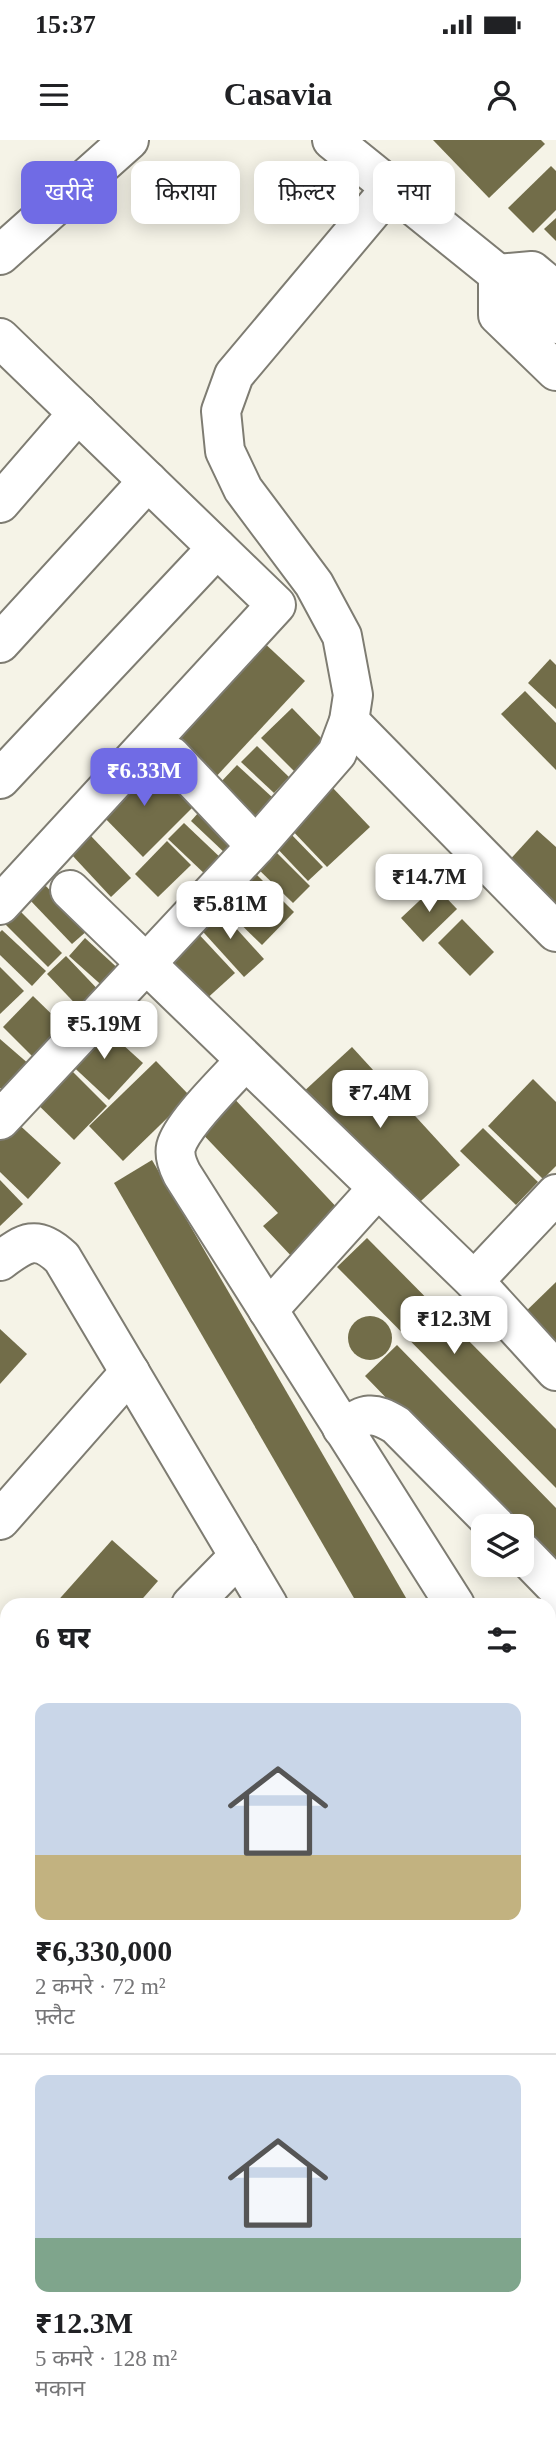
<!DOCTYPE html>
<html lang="hi">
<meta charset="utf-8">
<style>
:root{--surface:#fff;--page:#f2f2f2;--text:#202124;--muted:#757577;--line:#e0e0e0;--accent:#706be5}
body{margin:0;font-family:"Times New Roman","Noto Sans Devanagari",serif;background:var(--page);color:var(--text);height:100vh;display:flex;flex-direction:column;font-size:26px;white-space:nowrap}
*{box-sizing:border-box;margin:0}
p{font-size:23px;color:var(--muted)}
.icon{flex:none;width:38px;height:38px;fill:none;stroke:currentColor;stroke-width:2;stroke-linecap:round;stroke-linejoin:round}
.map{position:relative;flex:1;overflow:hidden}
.panel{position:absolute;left:0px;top:1458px;width:556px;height:842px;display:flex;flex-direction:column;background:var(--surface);border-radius:21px 21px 0 0;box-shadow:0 4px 18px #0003}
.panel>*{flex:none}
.hud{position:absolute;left:21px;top:21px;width:514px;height:63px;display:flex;gap:14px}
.controls{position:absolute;left:471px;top:1374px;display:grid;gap:14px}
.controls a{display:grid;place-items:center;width:63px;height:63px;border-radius:14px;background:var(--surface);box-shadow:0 4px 18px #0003;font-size:35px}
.price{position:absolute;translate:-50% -60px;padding:0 16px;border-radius:14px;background:#fff;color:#222;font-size:23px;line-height:46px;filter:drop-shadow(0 2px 4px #0008)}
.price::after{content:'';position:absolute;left:50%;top:42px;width:21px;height:16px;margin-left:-10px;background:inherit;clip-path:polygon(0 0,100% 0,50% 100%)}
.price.current{background:var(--accent);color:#fff}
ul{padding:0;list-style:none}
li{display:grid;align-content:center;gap:14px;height:371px;padding:0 35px}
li+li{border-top:2px solid var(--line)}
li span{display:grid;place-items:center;height:217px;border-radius:14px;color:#555}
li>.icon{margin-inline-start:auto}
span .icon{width:126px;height:126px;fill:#fffc;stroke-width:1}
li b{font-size:30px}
h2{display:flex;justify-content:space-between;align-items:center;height:84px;padding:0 35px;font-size:30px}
.chip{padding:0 24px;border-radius:14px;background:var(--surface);box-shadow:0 4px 18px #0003;font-size:24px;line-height:63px}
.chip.current{background:var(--accent);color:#fff}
.status{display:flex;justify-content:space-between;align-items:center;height:49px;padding:0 35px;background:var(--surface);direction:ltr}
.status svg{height:19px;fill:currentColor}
header{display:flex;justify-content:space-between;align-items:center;height:91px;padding:0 35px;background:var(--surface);font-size:32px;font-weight:600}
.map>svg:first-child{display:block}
.building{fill:#726d49}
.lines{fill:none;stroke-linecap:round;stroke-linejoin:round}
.street-casing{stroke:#7e7c72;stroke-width:42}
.secondary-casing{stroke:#7e7c72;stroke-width:42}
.primary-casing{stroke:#7e7c72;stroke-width:42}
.street{stroke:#fff;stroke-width:38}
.secondary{stroke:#fff;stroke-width:38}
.primary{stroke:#fff;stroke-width:38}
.rail-casing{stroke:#5d5d56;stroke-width:8}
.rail{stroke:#fff;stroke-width:5;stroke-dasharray:16;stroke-linecap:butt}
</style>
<div class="status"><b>15:37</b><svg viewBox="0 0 49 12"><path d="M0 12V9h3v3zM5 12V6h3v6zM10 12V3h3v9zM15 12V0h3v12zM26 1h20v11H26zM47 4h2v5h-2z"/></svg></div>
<header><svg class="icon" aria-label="menu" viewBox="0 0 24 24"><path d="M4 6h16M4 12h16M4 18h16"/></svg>Casavia<svg class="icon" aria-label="person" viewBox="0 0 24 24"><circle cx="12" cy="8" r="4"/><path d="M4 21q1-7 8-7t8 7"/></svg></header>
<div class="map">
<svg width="556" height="2299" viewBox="0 0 556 2299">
<rect width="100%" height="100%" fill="#f5f3e7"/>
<g class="building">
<polygon points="433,0 541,0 545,4 489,58"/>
<polygon points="551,26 556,31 556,70 533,93 508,68"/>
<polygon points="556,78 556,101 544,89"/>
<polygon points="260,499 305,541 213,640 167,598"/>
<polygon points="550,519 556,525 556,569 528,543"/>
<polygon points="525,551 556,583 556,630 501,574"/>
<polygon points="292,568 325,602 295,632 261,598"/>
<polygon points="257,606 289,637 274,653 241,622"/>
<polygon points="146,619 193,667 143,717 96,669"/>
<polygon points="237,625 273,658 254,678 219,644"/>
<polygon points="331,646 370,687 327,727 288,686"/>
<polygon points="207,663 244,697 227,715 191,681"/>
<polygon points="184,683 224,721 208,737 168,699"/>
<polygon points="287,690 323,727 308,741 273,704"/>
<polygon points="537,690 556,707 556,773 504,726"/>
<polygon points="90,695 131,738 111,757 71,714"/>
<polygon points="167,701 191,725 158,757 135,734"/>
<polygon points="270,706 310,746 293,763 253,724"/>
<polygon points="249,727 294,772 262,805 216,760"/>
<polygon points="43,743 88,790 72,804 28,758"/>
<polygon points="435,746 457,769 423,802 401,778"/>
<polygon points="215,765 264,819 244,837 195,783"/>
<polygon points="18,769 62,813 48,827 4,783"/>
<polygon points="462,779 494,812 470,836 438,803"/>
<polygon points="193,788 235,833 203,862 162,817"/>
<polygon points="2,790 46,831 32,846 0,815 0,792"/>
<polygon points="85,798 123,833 107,850 69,816"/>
<polygon points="66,816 106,858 87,876 47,834"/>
<polygon points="0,827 24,851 0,874"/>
<polygon points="33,856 69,891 38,922 3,887"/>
<polygon points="99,883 143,923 109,960 65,919"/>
<polygon points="0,899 30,925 6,953 0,948"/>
<polygon points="352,907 460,1025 409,1072 301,954"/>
<polygon points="60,919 107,966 74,1000 27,954"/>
<polygon points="156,921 190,956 123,1021 89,986"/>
<polygon points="533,939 556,962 556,1026 543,1039 488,986"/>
<polygon points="228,952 342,1073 294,1119 263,1086 278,1073 194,985"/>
<polygon points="15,981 61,1023 28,1059 0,1032 0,997"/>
<polygon points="483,988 538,1042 516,1065 460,1011"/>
<polygon points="152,1020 409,1463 406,1465 358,1465 114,1043"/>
<polygon points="0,1040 23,1064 0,1086"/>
<polygon points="367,1098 556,1289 556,1348 337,1127"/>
<polygon points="556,1142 556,1216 519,1178"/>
<circle cx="370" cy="1198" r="22"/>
<polygon points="0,1189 27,1214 0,1244"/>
<polygon points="397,1205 556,1368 556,1433 522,1398 522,1386 510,1386 365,1236"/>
<polygon points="112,1400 158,1441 137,1465 54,1465"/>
</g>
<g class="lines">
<defs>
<g id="street">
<polyline points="0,115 129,0"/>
<polyline points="0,198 276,465 0,765"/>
<polyline points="0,363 78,273"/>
<polyline points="0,503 148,341"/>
<polyline points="349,581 556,792"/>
<polyline points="171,616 256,706"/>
<polyline points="0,639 217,408"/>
<polyline points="70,750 474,1141 556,1231"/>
<path d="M 245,921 C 227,941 182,984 176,1007 C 174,1016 178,1026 182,1034 L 455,1465"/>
<polyline points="0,980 256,706 337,613 349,581 353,555 342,496 314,444 243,349 225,311 221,271 234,235 392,47"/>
<path d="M 0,1121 C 25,1102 37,1094 62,1118 L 268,1465"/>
<polyline points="474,1141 556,1054"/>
<polyline points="268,1170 378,1048"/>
<path d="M 342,1288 C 366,1274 371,1270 396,1285 L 496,1386"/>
<polyline points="0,1380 130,1232"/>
<polyline points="522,1412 556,1447"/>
<polyline points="191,1465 239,1416"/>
<polyline points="550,1476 556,1474"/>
<polyline points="550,1574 556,1573"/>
<polyline points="0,1579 7,1578"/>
<polyline points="0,1642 7,1641"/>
<polyline points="0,1736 7,1736"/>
<polyline points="550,2079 556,2077"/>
<polyline points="0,2117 7,2117"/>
<polyline points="550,2117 556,2137"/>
<polyline points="550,2287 553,2299"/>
<polyline points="0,2288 7,2288"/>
<polyline points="197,2292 204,2299"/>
<polyline points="396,2292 398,2299"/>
</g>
<polyline id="secondary" points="556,151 532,131 498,134 498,175 556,231"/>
<polyline id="primary" points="332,0 498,134 556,184"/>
</defs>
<use href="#street" class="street-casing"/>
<use href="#secondary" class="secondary-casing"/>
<use href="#primary" class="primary-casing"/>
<use href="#street" class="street"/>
<use href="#secondary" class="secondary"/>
<use href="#primary" class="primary"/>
<defs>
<g id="rail">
<polyline points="550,1731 556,1730"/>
<polyline points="550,1763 556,1762"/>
<polyline points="0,1817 7,1816"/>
<polyline points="550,1817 556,1816"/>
<polyline points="550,1846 556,1845"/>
<polyline points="0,1849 7,1848"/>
<polyline points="0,1899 7,1898"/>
<polyline points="0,1930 7,1929"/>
</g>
</defs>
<use href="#rail" class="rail-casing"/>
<use href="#rail" class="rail"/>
</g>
</svg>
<div class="controls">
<a><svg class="icon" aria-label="layers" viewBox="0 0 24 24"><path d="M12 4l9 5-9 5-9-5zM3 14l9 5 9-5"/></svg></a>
</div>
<b class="price current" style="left:144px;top:668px">₹6.33M</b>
<b class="price" style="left:429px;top:774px">₹14.7M</b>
<b class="price" style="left:230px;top:801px">₹5.81M</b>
<b class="price" style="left:104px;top:921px">₹5.19M</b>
<b class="price" style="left:380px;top:990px">₹7.4M</b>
<b class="price" style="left:454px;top:1216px">₹12.3M</b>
<div class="hud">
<a class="chip current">खरीदें</a>
<a class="chip">किराया</a>
<a class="chip">फ़िल्टर</a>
<a class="chip">नया</a>
</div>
<section class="panel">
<h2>6 घर<svg class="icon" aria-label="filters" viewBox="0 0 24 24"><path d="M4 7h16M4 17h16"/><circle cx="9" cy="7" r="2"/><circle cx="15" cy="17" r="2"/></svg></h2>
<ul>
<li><span style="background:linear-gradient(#c9d6e8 70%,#c2b280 0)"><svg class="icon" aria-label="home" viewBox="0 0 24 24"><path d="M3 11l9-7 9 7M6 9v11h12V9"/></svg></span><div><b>₹6,330,000</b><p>2 कमरे · 72 m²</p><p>फ़्लैट</p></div></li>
<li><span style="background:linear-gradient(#c9d6e8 75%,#7fa58c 0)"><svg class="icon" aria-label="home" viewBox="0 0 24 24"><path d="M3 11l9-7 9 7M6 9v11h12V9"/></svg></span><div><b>₹12.3M</b><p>5 कमरे · 128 m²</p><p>मकान</p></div></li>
</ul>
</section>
</div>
